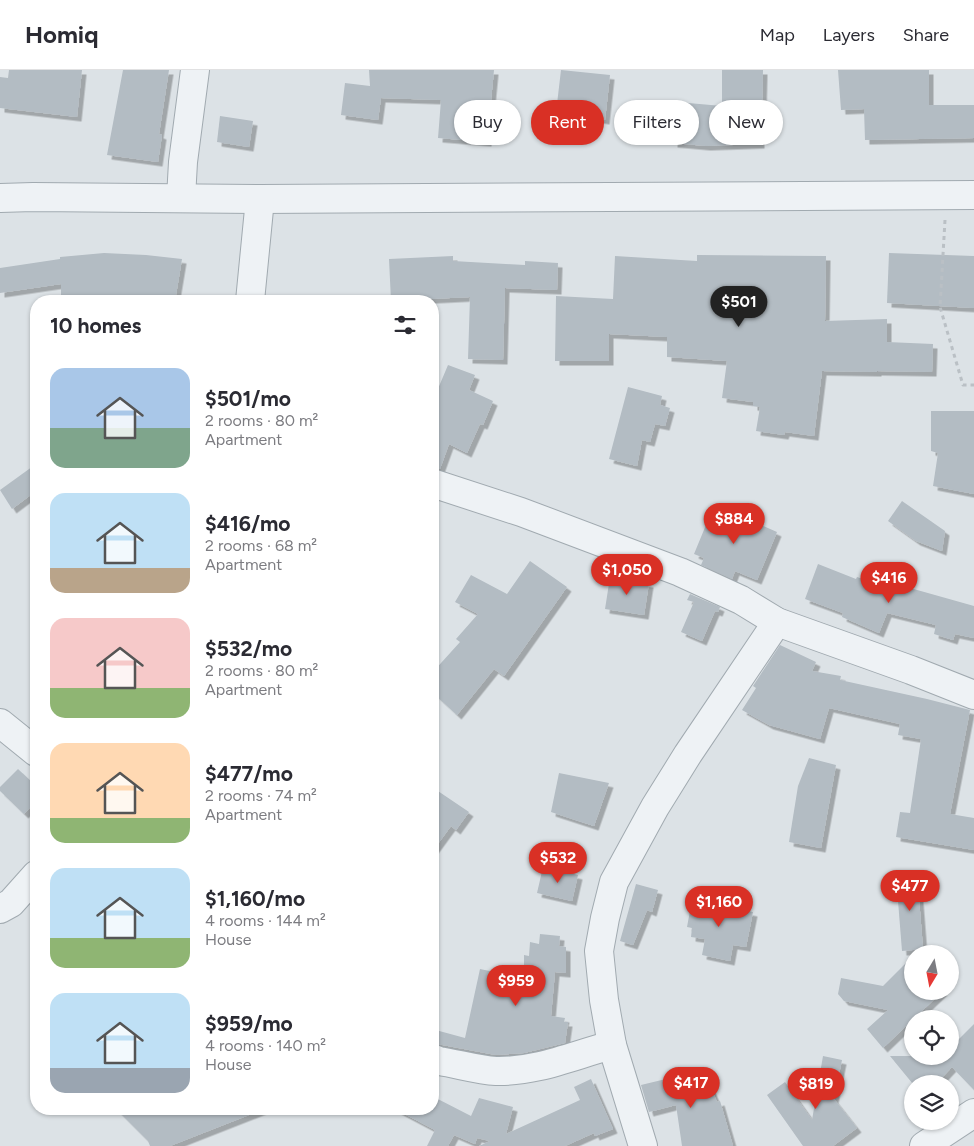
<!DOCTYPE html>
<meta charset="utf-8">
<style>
:root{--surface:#fff;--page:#f2f2f3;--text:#2b2b33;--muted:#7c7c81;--line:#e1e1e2;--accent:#d93025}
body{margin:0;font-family:Figtree,sans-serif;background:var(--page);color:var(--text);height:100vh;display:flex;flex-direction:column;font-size:19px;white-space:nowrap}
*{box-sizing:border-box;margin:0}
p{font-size:16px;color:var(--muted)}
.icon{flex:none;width:28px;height:28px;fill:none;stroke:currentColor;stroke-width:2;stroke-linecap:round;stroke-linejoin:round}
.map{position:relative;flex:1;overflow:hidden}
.panel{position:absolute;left:30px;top:225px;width:409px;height:820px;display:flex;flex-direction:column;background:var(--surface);border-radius:20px;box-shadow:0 1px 4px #0004}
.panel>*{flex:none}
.hud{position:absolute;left:454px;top:30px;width:445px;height:45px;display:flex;gap:10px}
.needle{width:32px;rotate:190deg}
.tools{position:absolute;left:904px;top:875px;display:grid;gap:10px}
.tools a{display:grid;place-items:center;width:55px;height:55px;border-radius:50%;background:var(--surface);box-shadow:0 1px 4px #0004;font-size:25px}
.price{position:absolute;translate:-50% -42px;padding:0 11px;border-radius:18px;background:var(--accent);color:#fff;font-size:16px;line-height:32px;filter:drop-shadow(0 1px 2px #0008)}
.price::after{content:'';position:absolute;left:50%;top:30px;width:15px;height:11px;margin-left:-8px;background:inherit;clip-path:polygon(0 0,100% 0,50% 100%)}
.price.selected{background:#222;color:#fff}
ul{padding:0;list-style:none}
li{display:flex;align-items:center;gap:15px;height:125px;padding:0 20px}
li span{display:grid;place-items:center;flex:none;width:140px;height:100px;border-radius:15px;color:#555}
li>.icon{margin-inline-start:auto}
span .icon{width:60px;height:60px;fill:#fffc;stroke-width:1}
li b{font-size:21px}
h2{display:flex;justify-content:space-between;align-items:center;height:60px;padding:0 20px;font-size:21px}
.tag{padding:0 18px;border-radius:22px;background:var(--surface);box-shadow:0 1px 4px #0004;font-size:18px;line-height:45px}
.tag.selected{background:var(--accent);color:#fff}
header{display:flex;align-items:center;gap:30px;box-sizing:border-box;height:70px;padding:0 25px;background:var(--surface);border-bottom:1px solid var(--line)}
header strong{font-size:24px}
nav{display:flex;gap:28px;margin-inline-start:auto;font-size:18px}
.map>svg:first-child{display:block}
.building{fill:#b3bcc3;filter:url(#shadow)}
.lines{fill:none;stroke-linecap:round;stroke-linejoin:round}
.minor-casing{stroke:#a1aab0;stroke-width:30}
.path{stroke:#bac0c5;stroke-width:3;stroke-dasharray:4 4;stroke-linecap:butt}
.minor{stroke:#eef2f5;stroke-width:28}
</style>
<header>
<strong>Homiq</strong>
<nav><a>Map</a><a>Layers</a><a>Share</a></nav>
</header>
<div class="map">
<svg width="974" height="1076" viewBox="0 0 974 1076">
<defs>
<filter id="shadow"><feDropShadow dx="4.5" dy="4.5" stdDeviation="0" flood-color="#0004"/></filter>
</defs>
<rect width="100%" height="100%" fill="#dce2e6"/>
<g class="building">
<polygon points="9,0 82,0 77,47 0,38 0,7 8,8"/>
<polygon points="123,0 169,0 159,64 162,65 158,92 107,85"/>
<polygon points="369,0 494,0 487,72 438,68 441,30 381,28 378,50 341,45 345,13 370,16"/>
<polygon points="561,0 610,5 605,50 593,48 592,65 573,64 575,37 557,34"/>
<polygon points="722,0 763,0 762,38 759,38 760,74 706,76 673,73 677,32 722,36"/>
<polygon points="838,0 929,0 929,35 974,35 974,68 865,70 864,39 841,40"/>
<polygon points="220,46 253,51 249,77 217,72"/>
<polygon points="104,183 146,185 182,189 175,231 112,231 113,227 61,229 61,214 0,223 0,198 60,189 60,187"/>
<polygon points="889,183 974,186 974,238 887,233"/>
<polygon points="697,185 826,186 825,251 887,249 887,272 933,274 932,302 877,301 877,302 822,301 814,366 785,362 784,365 756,361 760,337 753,336 753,332 722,328 727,291 667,287 667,267 609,264 609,291 555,291 556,226 613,229 615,186 697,191"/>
<polygon points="453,186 453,191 525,195 525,191 558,193 557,220 505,218 503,290 468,289 470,227 391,231 389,189"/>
<polygon points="448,295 475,305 469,320 493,331 483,355 480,354 467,383 449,374 440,399 432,398 432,333"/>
<polygon points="628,317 662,326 660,335 670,338 665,356 655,354 650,372 642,370 637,396 609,389"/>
<polygon points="931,341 974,341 974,424 933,416 938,383 931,381"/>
<polygon points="36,394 36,421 12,439 0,420"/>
<polygon points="902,431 945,461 942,481 916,471 888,451"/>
<polygon points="713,438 741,450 743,447 777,462 757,510 735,501 732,509 701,495 704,488 694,484"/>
<polygon points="530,491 567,517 504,606 494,599 457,645 432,622 432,603 460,572 456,569 478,544 455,532 471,505 507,524"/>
<polygon points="818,494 856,509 857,507 901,522 903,516 974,536 974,568 955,564 953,570 934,564 936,555 887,543 879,563 842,547 843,543 805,529"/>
<polygon points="610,507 649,513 644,545 605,539"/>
<polygon points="690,524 720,537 718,542 715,541 702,571 681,562 694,532 687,530"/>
<polygon points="780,575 816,592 812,601 841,606 840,610 927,629 970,640 950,744 974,748 974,780 896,767 900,742 910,743 921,669 898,665 900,654 829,638 820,669 769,655 742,640 756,618 753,616 755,613"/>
<polygon points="809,688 836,695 821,778 789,772 798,716"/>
<polygon points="18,699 36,716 36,731 24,744 0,721 0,717"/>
<polygon points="559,703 609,713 594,756 551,742"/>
<polygon points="432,717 469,742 456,760 451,756 432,782"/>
<polygon points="543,797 578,805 572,831 537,823"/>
<polygon points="917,803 923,879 902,881 896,806"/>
<polygon points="636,814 658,820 652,842 647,840 633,875 620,871"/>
<polygon points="692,830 753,842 746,877 733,875 730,891 702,885 705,869 691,867 692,858 687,857"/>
<polygon points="540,864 560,866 559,876 566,877 566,903 555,902 551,946 565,948 564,952 568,952 565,973 524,983 496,985 432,973 432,959 465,968 480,899 524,908 524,885 529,886 530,872 539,874"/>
<polygon points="912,887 912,921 943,921 883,978 867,959 888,940 844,931 838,924 841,908 883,916"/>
<polygon points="974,954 974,1020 952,997 936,1014 913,1014 890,986 950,986 950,978"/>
<polygon points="823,986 842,990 834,1029 857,1058 833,1076 803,1076 767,1025 785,1012 812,1050"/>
<polygon points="703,1000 717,1032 720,1031 733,1076 682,1076 676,1035 649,1042 641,1015"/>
<polygon points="591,1009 613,1059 595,1066 594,1063 565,1076 479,1076 490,1071 477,1068 475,1074 454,1065 448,1076 427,1076 435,1060 395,1039 432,1039 432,1026 471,1046 479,1028 513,1037 506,1064 580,1030 574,1017"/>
<polygon points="116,1039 262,1039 262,1040 170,1076 150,1076 148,1071"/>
</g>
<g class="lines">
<defs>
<g id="minor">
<polyline points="0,128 33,127 260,129 974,125"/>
<polyline points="181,128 183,92 195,0"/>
<polyline points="250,231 260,129"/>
<polyline points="432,413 521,442 680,502 741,530 777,552 911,600 974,625"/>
<polyline points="0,653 36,682"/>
<polyline points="0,839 11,833 36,805"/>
<path d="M 432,988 L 439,991 C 458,994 478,1000 496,1001 C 537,1002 574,985 612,975"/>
<polyline points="643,1076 612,975 604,930 599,881 605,848 614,812 655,737 688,684 777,552"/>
<polyline points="924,1076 974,1043"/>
</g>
</defs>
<use href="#minor" class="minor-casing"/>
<polyline class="path" points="945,150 940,237 963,315 974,315"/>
<use href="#minor" class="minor"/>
</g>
</svg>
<div class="tools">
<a><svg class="needle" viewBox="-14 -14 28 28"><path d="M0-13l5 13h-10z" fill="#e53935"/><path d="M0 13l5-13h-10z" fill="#7c7c81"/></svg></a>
<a><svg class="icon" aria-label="locate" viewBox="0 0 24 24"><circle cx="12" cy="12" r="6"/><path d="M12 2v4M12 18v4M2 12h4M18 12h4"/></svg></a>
<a><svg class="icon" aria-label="layers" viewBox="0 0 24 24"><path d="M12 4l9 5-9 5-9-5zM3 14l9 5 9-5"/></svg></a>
</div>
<b class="price selected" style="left:739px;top:258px">$501</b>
<b class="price" style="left:734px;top:475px">$884</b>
<b class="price" style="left:627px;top:526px">$1,050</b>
<b class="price" style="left:889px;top:534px">$416</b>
<b class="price" style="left:558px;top:814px">$532</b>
<b class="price" style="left:910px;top:842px">$477</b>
<b class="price" style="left:719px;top:858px">$1,160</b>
<b class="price" style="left:516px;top:937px">$959</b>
<b class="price" style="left:691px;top:1039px">$417</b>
<b class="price" style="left:816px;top:1040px">$819</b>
<div class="hud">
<a class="tag">Buy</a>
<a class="tag selected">Rent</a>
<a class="tag">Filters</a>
<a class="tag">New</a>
</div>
<section class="panel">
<h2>10 homes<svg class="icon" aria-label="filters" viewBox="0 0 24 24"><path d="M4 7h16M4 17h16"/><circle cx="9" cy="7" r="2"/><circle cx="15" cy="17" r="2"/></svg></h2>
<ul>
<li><span style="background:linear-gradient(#a9c7e8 60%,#7fa58c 0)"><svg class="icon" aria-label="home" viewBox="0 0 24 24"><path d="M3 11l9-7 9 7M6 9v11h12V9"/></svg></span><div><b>$501/mo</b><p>2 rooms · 80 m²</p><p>Apartment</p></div></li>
<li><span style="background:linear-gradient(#bfe0f5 75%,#b9a48a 0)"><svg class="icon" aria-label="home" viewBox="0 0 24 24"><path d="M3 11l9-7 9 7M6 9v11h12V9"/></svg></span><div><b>$416/mo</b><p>2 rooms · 68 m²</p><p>Apartment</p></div></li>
<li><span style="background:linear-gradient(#f6c9c9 70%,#8fb573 0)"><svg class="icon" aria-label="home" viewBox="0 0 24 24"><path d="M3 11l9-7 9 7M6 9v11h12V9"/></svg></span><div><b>$532/mo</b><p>2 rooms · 80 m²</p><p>Apartment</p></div></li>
<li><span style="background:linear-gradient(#ffd9b3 75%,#8fb573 0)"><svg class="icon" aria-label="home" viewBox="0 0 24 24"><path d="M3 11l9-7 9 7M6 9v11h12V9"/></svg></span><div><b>$477/mo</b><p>2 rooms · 74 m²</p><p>Apartment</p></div></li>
<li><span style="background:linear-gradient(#bfe0f5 70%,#8fb573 0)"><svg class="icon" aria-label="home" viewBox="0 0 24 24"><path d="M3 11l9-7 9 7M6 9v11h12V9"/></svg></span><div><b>$1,160/mo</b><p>4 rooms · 144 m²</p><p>House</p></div></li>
<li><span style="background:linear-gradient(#bfe0f5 75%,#9aa5b1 0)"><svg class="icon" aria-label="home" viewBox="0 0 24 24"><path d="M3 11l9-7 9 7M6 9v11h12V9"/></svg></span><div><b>$959/mo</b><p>4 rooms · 140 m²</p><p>House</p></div></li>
</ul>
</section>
</div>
